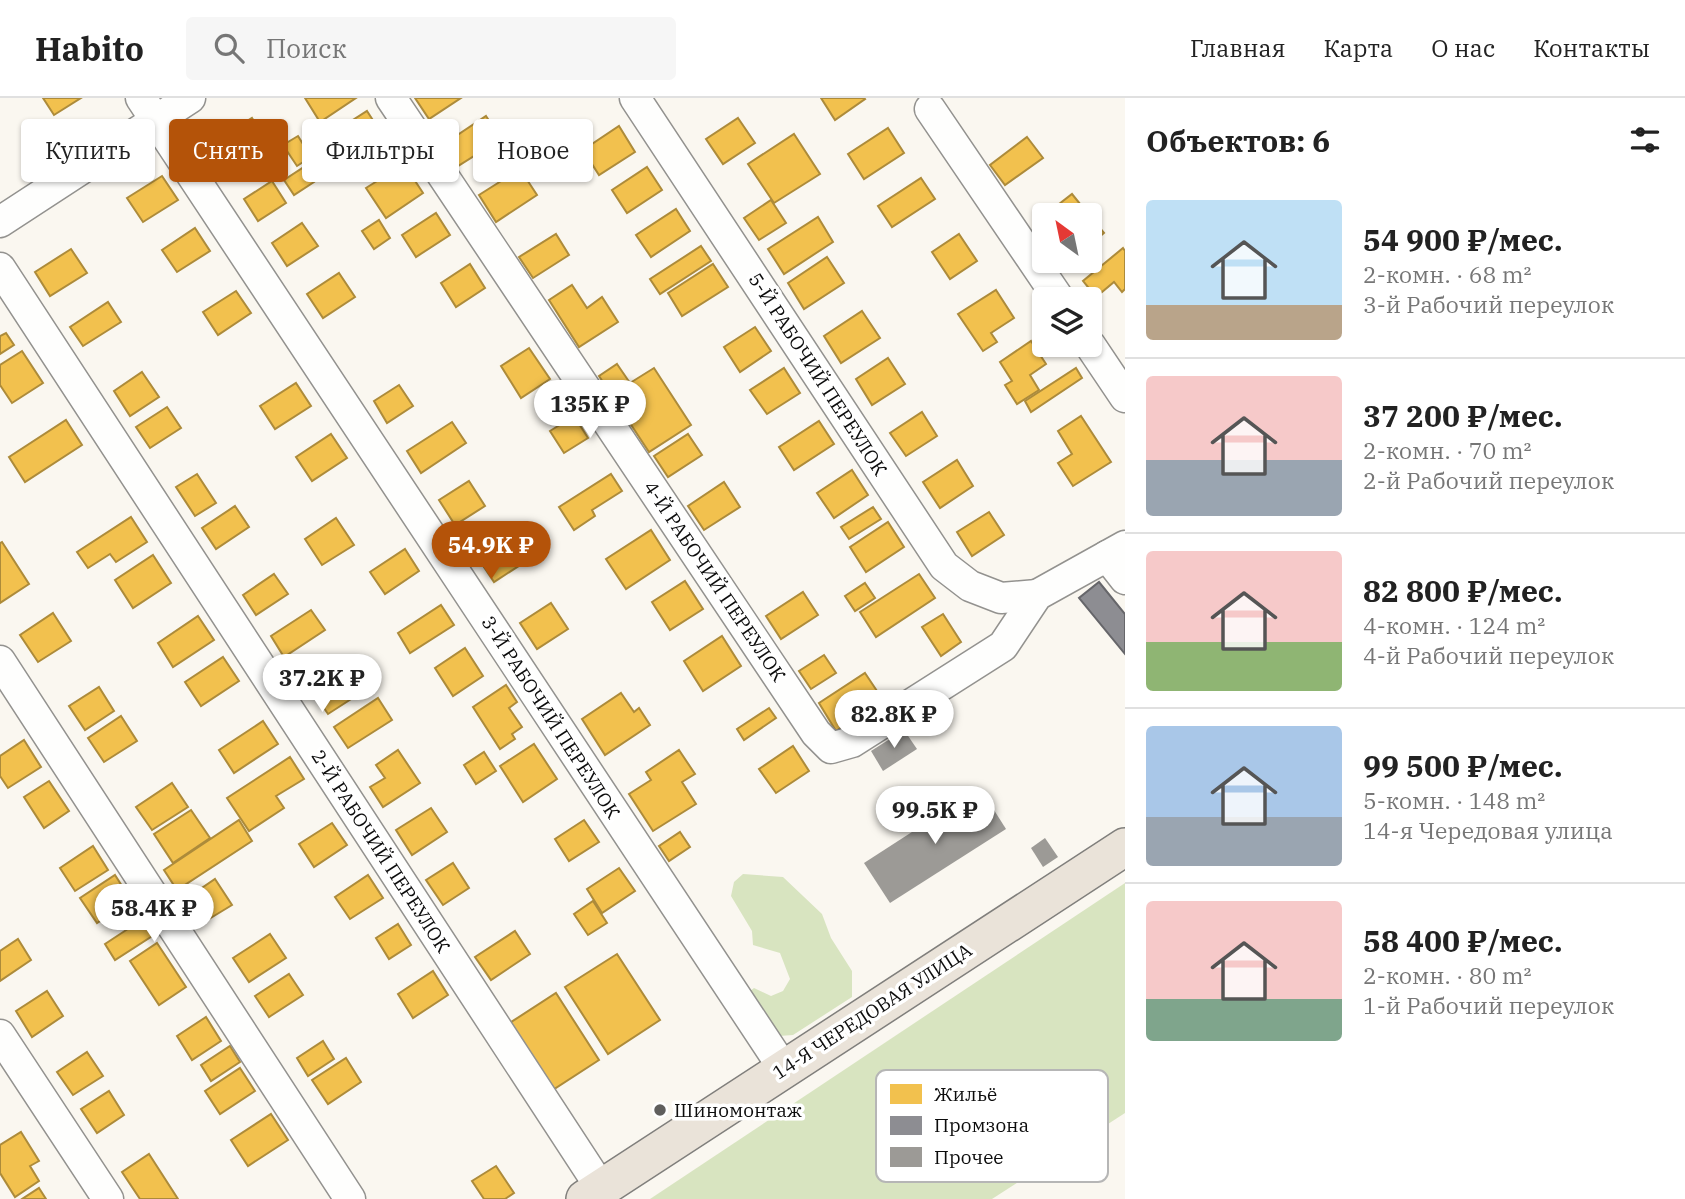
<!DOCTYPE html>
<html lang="ru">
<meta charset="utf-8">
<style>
:root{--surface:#fff;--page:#f6f6f6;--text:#222;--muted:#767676;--line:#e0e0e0;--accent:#b45309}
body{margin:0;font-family:"IBM Plex Serif",serif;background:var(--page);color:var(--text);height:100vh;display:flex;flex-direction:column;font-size:26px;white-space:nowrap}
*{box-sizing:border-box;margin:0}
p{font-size:23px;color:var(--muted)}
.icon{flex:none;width:38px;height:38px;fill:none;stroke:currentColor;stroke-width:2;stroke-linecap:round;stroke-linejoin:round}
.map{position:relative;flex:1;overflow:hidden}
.details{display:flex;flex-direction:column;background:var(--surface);width:560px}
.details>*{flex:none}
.hud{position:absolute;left:21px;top:21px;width:665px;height:63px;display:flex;gap:14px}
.needle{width:46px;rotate:327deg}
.fabs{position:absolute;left:1032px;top:105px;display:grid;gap:14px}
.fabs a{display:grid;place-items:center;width:70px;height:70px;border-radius:7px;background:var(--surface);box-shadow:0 2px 5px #0004;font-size:35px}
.price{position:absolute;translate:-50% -60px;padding:0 16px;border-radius:24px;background:#fff;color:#222;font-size:23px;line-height:46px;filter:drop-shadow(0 2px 4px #0008)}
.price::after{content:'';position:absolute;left:50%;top:42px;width:21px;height:16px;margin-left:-10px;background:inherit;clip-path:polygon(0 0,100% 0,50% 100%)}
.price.selected{background:var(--accent);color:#fff}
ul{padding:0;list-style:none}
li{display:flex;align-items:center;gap:21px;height:175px;padding:0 21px}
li+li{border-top:2px solid var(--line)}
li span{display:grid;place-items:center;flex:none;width:196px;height:140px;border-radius:7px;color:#555}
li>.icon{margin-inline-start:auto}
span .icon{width:84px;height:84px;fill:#fffc;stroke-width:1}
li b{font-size:30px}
h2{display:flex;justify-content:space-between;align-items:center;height:84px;padding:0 21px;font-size:30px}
.chip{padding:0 24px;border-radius:7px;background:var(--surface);box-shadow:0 2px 5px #0004;font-size:24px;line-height:63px}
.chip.selected{background:var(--accent);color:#fff}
header{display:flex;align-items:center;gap:42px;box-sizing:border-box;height:98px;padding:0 35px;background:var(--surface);border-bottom:2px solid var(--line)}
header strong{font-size:33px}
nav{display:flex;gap:38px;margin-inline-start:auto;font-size:24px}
.search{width:490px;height:63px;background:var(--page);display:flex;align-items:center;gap:18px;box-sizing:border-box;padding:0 24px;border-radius:7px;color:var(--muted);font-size:26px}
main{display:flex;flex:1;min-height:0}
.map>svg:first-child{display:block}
.forest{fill:#d8e4c0}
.homes{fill:#f2c14e;stroke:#ad8b3a;stroke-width:2}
.industry{fill:#8d8d92;stroke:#66666a;stroke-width:2}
.building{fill:#9c9a96}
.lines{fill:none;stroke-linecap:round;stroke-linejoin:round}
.minor-casing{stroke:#93928f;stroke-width:33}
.major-casing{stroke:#807f7c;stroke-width:40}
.minor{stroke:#fefefd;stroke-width:30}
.major{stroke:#eae3d9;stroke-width:37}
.poi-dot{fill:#5f5e5c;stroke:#fff;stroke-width:2.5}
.labels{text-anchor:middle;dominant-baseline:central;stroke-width:7;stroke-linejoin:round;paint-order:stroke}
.street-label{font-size:19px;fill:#0c0c0c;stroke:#fff}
.poi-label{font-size:19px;fill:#0c0c0c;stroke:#fff;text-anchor:start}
.key{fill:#fff;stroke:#b6b6b6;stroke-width:2}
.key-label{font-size:19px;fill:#0c0c0c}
</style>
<header>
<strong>Habito</strong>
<div class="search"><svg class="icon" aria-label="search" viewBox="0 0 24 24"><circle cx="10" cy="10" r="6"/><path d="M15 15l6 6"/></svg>Поиск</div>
<nav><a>Главная</a><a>Карта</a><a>О нас</a><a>Контакты</a></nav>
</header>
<main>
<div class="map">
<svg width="1125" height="1101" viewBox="0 0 1125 1101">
<rect width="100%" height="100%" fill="#faf7f0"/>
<g class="forest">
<polygon points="743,776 783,779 822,816 831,840 852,873 852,899 793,937 779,938 745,897 754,890 771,898 783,893 790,881 780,855 753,847 752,833 731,798 734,784"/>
<polygon points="1125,785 1125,1015 992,1101 650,1101"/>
</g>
<g class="homes">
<polygon points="43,0 81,0 54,17"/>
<polygon points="305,0 356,0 320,24"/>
<polygon points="415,0 461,0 429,21"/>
<polygon points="821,0 864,0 865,1 835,22"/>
<polygon points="367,13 387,44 354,65 334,34"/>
<polygon points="486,18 501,41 458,68 444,46"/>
<polygon points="252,20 274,54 249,71 242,61 224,73 208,48"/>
<polygon points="738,20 755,45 723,66 706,41"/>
<polygon points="619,28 635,54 599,77 583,52"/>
<polygon points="888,30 904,55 864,81 848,56"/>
<polygon points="794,36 820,76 774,105 748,66"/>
<polygon points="298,38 311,59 297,68 283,47"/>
<polygon points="1027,39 1043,60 1005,87 990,67"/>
<polygon points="404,66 423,95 386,120 366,90"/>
<polygon points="304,69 314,84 294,97 284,82"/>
<polygon points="647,69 662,92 627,115 612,92"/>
<polygon points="520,71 537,97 496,124 479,97"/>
<polygon points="162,78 178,102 143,124 127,100"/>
<polygon points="921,80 935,101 892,129 878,108"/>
<polygon points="272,83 286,105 258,123 244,101"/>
<polygon points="1072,96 1089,117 1045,117"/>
<polygon points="771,102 786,125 759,142 744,120"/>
<polygon points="676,111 690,133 651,159 636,137"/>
<polygon points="436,115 450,137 416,159 402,137"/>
<polygon points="1090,118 1104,135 1090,147"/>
<polygon points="818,119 833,144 784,176 768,151"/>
<polygon points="379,122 390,140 374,151 362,133"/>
<polygon points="302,125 318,148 287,168 272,145"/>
<polygon points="195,130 210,153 177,174 162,152"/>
<polygon points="556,136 569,157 533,180 519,159"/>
<polygon points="959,136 977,163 950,181 932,154"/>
<polygon points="701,148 711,163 660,196 650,181"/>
<polygon points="1123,150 1125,153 1125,191 1122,194 1114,184 1096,199 1083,183"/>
<polygon points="71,151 87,175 50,198 35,174"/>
<polygon points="827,159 844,185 804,211 788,185"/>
<polygon points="470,166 485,190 456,209 441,185"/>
<polygon points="713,166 728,189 682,218 668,195"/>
<polygon points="339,175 355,199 323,220 307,196"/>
<polygon points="572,187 587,210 602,199 618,224 579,249 549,202"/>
<polygon points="996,192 1014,220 991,235 997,244 983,253 958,216"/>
<polygon points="236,193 251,215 218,237 203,214"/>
<polygon points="108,204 121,224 83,248 70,229"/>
<polygon points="862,213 880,240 841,265 824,238"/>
<polygon points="755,229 771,253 740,274 724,249"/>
<polygon points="6,235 14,247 0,256 0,238"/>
<polygon points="1031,243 1046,266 1030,277 1039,292 1017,306 1005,287 1012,283 1000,264"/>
<polygon points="529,250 550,281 521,300 501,268"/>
<polygon points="22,253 43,285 12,305 0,287 0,267"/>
<polygon points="888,260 905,286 872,307 856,281"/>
<polygon points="617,266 630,285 654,270 691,327 649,354 599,278"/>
<polygon points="784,270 800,295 767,316 750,292"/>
<polygon points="1076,270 1082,280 1031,314 1025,303"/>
<polygon points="142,274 159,299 130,318 114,293"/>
<polygon points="296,285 311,308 275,331 260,308"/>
<polygon points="399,287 413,308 387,325 374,303"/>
<polygon points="167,309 181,330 150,350 136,329"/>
<polygon points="922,314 937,338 906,358 890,335"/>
<polygon points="574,318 588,340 564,355 550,333"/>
<polygon points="1081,318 1111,364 1073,388 1058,365 1072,356 1058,333"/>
<polygon points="66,322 82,347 25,384 9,359"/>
<polygon points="819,323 834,346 794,372 779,349"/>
<polygon points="452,324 466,345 421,375 407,353"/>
<polygon points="331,336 347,360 312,383 296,359"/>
<polygon points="688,336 702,357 668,379 654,358"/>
<polygon points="957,362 973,388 940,410 923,384"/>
<polygon points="852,372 868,397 834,420 817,395"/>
<polygon points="197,376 216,405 195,418 176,389"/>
<polygon points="611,376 622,393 592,412 595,418 574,432 559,409"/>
<polygon points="469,383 485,408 455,427 439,402"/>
<polygon points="724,384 740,409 704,432 688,408"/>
<polygon points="235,408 249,429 216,451 202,430"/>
<polygon points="873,409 881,421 849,441 841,429"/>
<polygon points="989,414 1004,437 972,458 957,434"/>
<polygon points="131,419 147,444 116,464 110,456 88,470 77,454"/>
<polygon points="336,420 354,447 322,467 305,441"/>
<polygon points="888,424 904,449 866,474 850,449"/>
<polygon points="531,430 545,451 494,484 480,463"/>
<polygon points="651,432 670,462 626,491 606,461"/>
<polygon points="2,444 29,486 0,505 0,445"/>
<polygon points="405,451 419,473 385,496 370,474"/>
<polygon points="153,457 171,485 133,510 115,482"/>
<polygon points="274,476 288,496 256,517 243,497"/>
<polygon points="919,476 935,500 876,539 860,514"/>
<polygon points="685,483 703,511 670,532 652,504"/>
<polygon points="865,485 875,500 855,513 845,498"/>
<polygon points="803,494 818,517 781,541 766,518"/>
<polygon points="551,505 568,531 537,551 520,525"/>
<polygon points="441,507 454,527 410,555 398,535"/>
<polygon points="311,512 325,532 284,559 271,538"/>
<polygon points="53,515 71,543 38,564 20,537"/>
<polygon points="943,516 961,544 941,558 922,529"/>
<polygon points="198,518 214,542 173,569 158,545"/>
<polygon points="722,538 741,568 703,593 684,563"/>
<polygon points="465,550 483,578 453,598 435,570"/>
<polygon points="824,557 836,575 811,591 799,573"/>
<polygon points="223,559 239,583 201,608 185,584"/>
<polygon points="345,569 362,594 328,616 311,591"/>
<polygon points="865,575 883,602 836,633 819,605"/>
<polygon points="506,587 517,604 509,610 522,629 512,636 515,641 500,651 473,609"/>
<polygon points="99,589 114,613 85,632 69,608"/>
<polygon points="621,595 634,614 639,610 650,627 605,657 582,621"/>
<polygon points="378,600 392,622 348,650 334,629"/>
<polygon points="769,610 776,620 744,642 737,631"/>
<polygon points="121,618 137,643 104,664 88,640"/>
<polygon points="263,623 278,646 234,675 219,652"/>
<polygon points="24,642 41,669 8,690 0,678 0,658"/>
<polygon points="534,646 557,681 523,704 500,668"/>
<polygon points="793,648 809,673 776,695 759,671"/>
<polygon points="398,652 420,685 383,709 370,689 385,680 376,667"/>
<polygon points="679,652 695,676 682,684 696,706 653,733 629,696 651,682 646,674"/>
<polygon points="484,654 496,673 476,686 464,667"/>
<polygon points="290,659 304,681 276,698 284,710 249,733 227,700"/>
<polygon points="49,683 69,713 44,730 24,699"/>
<polygon points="172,685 188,709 152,732 136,709"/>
<polygon points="431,710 447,734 412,757 396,732"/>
<polygon points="191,712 210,740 173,765 154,736"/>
<polygon points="239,722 252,743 177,792 164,772"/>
<polygon points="584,722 599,744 569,763 555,741"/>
<polygon points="332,725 347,747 314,769 299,746"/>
<polygon points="680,734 690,749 669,763 659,748"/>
<polygon points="93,748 108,772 75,793 60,770"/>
<polygon points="453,765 469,790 443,807 426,782"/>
<polygon points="619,770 635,793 602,815 587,791"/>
<polygon points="115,777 131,802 97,825 80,800"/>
<polygon points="368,777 383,800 350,821 335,799"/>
<polygon points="215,781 232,807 209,821 193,796"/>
<polygon points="593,803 607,825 588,837 574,816"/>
<polygon points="146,819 157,835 115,862 105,846"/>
<polygon points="398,826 411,847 389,861 376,840"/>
<polygon points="515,833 530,856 491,882 475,859"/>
<polygon points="270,836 286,860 249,884 233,860"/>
<polygon points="18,841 31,862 0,883 0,853"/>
<polygon points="157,845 186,889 159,907 130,863"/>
<polygon points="617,856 660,922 608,956 565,889"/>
<polygon points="433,873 448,897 413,920 398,896"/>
<polygon points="289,876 303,897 269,919 255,898"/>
<polygon points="47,893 63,918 32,939 16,913"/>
<polygon points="556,895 599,962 548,995 505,928"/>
<polygon points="206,919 221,943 192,962 177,938"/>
<polygon points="323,943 334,961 308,978 297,960"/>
<polygon points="230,948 240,964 211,983 201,967"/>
<polygon points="87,954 103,978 73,997 57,974"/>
<polygon points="346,960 361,984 328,1006 312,982"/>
<polygon points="240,970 255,993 220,1016 205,993"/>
<polygon points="109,993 124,1017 97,1035 81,1011"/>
<polygon points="271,1016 288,1042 248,1068 231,1042"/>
<polygon points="21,1034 39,1063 30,1068 39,1083 15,1099 0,1075 0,1047"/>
<polygon points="149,1056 178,1101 140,1101 122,1074"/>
<polygon points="496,1068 514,1095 505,1101 484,1101 472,1083"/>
<polygon points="39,1090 46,1101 22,1101"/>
</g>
<polygon class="industry" points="1099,484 1125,516 1125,556 1079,500"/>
<g class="building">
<polygon points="904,632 917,651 883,673 871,653"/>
<polygon points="980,690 1006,731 890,805 864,765"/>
<polygon points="1045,740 1058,759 1043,769 1031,750"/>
</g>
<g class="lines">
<defs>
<g id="minor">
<polyline points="141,0 784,971"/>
<polyline points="391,0 816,635 831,650 852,644 1003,548 1037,497 1125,448"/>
<polyline points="635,0 944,468 970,488 1001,500 1037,497"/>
<polyline points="930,11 1059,201"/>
<polyline points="0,124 190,0"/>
<polyline points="0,170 601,1090"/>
<polyline points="1090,247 1125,299"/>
<polyline points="1107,458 1125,481"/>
<polyline points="0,563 350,1101"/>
<polyline points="0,937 108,1101"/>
</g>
<polyline id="major" points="585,1101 1125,749"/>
</defs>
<use href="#minor" class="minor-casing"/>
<use href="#major" class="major-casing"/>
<use href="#minor" class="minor"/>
<use href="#major" class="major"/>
</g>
<circle class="poi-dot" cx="660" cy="1012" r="7"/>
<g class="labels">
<g class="street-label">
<text transform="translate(818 276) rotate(57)">5-Й РАБОЧИЙ ПЕРЕУЛОК</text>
<text transform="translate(715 483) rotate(56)">4-Й РАБОЧИЙ ПЕРЕУЛОК</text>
<text transform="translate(551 619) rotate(57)">3-Й РАБОЧИЙ ПЕРЕУЛОК</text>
<text transform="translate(381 753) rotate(57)">2-Й РАБОЧИЙ ПЕРЕУЛОК</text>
<text transform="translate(872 913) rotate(-33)">14-Я ЧЕРЕДОВАЯ УЛИЦА</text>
</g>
<g class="poi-label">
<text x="674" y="1012">Шиномонтаж</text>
</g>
</g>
<rect x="876" y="972" width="232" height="112" rx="10" class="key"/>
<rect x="890" y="986" width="32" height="20" fill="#f2c14e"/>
<rect x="890" y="1018" width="32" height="19" fill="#8d8d92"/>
<rect x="890" y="1049" width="32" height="20" fill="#9c9a96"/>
<g class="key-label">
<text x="934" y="1003">Жильё</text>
<text x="934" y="1034">Промзона</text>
<text x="934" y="1066">Прочее</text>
</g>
</svg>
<div class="fabs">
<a><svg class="needle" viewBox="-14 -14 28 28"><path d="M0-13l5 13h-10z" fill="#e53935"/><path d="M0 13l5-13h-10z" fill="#767676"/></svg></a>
<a><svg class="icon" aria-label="layers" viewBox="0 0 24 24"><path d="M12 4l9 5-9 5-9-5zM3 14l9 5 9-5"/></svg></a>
</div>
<b class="price" style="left:590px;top:342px">135K ₽</b>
<b class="price selected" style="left:491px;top:483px">54.9K ₽</b>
<b class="price" style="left:322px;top:616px">37.2K ₽</b>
<b class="price" style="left:894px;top:652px">82.8K ₽</b>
<b class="price" style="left:935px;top:748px">99.5K ₽</b>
<b class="price" style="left:154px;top:846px">58.4K ₽</b>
<div class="hud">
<a class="chip">Купить</a>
<a class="chip selected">Снять</a>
<a class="chip">Фильтры</a>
<a class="chip">Новое</a>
</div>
</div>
<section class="details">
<h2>Объектов: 6<svg class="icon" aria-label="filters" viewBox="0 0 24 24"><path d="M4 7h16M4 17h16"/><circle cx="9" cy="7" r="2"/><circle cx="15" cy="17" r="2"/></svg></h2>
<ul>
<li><span style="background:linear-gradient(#bfe0f5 75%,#b9a48a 0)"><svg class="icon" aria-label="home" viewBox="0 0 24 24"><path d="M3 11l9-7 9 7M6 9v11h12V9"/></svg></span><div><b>54 900 ₽/мес.</b><p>2-комн. · 68 m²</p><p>3-й Рабочий переулок</p></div></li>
<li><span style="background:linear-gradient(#f6c9c9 60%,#9aa5b1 0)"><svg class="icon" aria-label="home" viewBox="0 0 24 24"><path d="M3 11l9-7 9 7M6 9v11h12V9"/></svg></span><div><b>37 200 ₽/мес.</b><p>2-комн. · 70 m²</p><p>2-й Рабочий переулок</p></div></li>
<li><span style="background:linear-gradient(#f6c9c9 65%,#8fb573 0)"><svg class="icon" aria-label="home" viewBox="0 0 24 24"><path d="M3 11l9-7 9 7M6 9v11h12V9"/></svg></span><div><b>82 800 ₽/мес.</b><p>4-комн. · 124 m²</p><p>4-й Рабочий переулок</p></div></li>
<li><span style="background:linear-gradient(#a9c7e8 65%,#9aa5b1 0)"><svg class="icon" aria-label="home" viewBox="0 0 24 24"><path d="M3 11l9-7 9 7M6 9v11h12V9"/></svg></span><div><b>99 500 ₽/мес.</b><p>5-комн. · 148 m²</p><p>14-я Чередовая улица</p></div></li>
<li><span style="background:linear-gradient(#f6c9c9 70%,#7fa58c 0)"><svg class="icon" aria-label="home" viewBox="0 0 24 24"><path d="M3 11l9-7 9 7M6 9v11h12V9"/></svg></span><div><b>58 400 ₽/мес.</b><p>2-комн. · 80 m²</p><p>1-й Рабочий переулок</p></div></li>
</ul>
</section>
</main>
